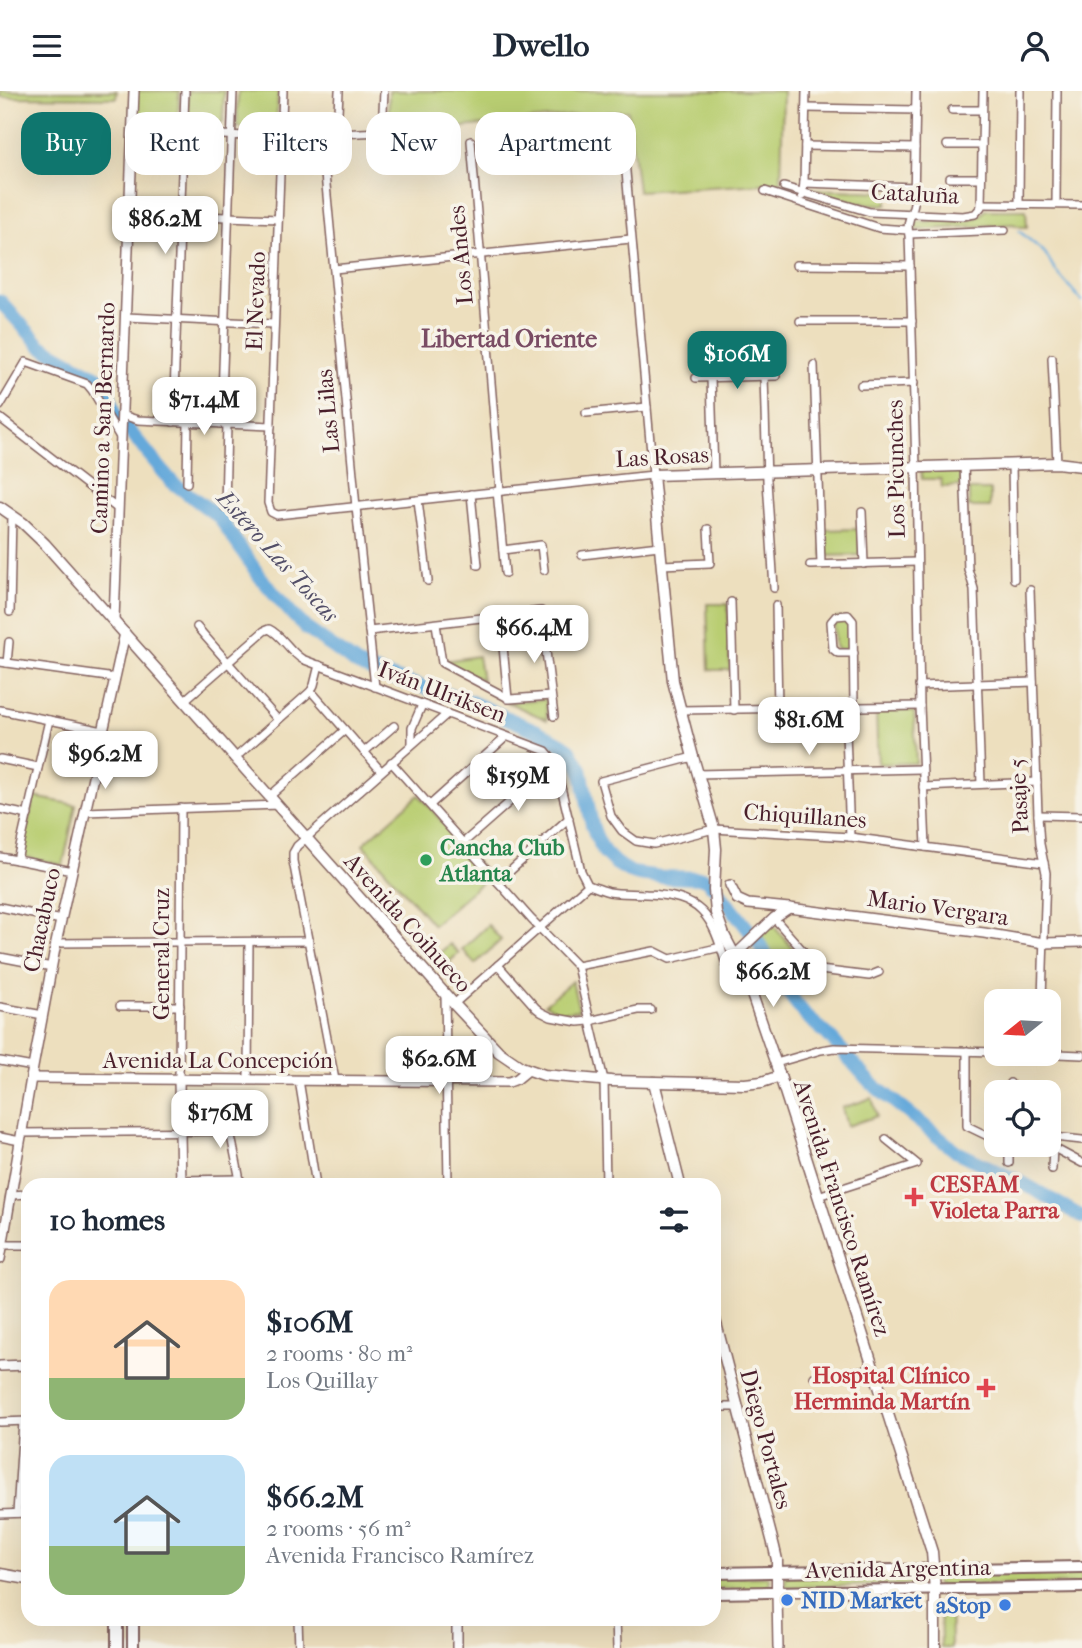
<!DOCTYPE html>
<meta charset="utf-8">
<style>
:root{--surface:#fff;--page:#f6f6f7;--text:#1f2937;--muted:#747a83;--accent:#0f766e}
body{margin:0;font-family:"IM FELL French Canon",serif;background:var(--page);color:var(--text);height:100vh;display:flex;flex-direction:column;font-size:26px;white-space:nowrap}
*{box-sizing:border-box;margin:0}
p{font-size:23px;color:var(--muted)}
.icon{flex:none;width:38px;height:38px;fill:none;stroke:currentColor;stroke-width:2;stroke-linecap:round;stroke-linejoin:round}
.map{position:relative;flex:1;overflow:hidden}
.drawer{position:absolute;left:21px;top:1087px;width:700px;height:448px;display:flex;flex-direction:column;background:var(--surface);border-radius:21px;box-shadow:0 7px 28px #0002}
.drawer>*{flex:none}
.guide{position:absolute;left:21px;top:21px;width:700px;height:63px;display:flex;gap:14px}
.needle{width:46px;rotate:252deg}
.fabs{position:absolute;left:984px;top:898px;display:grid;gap:14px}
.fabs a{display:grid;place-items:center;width:77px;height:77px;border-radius:14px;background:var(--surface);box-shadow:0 7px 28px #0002;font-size:35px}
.price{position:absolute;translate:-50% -60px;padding:0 16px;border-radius:14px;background:#fff;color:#222;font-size:23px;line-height:46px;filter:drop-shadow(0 2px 4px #0008)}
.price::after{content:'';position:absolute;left:50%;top:42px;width:21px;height:16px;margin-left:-10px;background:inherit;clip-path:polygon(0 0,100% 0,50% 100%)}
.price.current{background:var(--accent);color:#fff}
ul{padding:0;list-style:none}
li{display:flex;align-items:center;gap:21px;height:175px;padding:0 28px}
li span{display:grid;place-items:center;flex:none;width:196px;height:140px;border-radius:21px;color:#555}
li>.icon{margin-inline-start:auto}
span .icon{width:84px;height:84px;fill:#fffc;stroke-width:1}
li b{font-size:30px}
h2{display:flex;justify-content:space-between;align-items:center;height:84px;padding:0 28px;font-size:30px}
.pill{padding:0 24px;border-radius:21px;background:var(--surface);box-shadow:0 7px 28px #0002;font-size:24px;line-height:63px}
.pill.current{background:var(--accent);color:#fff}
header{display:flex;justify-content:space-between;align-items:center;height:91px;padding:0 28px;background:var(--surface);font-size:32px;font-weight:800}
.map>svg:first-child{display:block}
.green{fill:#b9ce72;stroke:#82764e;stroke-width:2}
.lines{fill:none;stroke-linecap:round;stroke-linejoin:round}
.stream{stroke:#65a9da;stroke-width:2.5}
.river{stroke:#65a9da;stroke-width:14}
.minor-casing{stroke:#83625e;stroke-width:10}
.tertiary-casing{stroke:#83625e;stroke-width:12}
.secondary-casing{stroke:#83625e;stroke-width:13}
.primary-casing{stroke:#83625e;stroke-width:14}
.minor{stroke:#fff;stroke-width:7}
.tertiary{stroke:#fff;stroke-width:9}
.secondary{stroke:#fff;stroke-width:10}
.primary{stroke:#fff;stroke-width:10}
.leisure-dot{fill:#2e9e5b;stroke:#f7f3e8;stroke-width:2.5}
.health-dot{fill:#e0444e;stroke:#f7f3e8;stroke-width:2.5}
.shop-dot{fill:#3f7fe0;stroke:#f7f3e8;stroke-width:2.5}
.labels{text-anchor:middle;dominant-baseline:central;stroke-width:7;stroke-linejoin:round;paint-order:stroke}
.street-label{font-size:23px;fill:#4a1f2b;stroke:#f7f3e8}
.leisure-label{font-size:23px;font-weight:bold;fill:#27864d;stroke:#f7f3e8;text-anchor:start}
.health-label{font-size:23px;font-weight:bold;fill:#be3a42;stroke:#f7f3e8;text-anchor:start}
.shop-label{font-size:23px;font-weight:bold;fill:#366cbe;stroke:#f7f3e8;text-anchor:start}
.neighbourhood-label{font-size:24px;font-weight:bold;fill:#7a4c64;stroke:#f7f3e8}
.water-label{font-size:24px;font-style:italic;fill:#534f68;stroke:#f7f3e8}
</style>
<header><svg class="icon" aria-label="menu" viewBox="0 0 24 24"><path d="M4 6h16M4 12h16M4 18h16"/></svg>Dwello<svg class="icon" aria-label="person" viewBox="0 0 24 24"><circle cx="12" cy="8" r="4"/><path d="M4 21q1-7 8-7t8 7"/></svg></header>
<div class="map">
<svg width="1082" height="1557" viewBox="0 0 1082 1557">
<rect width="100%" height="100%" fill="#f7f3e8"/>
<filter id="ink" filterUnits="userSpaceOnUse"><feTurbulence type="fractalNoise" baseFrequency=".0143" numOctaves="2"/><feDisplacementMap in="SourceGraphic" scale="14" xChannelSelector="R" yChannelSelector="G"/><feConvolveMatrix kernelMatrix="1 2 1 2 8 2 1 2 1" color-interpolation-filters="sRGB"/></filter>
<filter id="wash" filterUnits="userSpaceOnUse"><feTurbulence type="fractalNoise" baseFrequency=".00686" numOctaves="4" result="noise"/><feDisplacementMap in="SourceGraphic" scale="28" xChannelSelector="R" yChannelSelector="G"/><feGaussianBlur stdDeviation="1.57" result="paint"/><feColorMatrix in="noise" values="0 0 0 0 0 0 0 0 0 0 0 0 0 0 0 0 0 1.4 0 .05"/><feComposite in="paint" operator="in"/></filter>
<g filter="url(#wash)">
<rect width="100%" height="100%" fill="#eddfbe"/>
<g class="green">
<polygon points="0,0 117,0 116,7 0,6"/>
<polygon points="135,0 179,0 178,34 134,32"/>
<polygon points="188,0 224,0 223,32 187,31"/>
<polygon points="238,0 278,0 276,40 237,36"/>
<polygon points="389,0 783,0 781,92 638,100 628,20 613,20 388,44"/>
<polygon points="810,98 887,101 887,114 858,112"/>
<polygon points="986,119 1026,119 1027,136 1021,136 1013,133 915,139 915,135 917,131 971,129 978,126"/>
<polygon points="960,376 961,395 942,396 941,388 922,388 921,377"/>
<rect x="969" y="399" width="21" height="17"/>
<polygon points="859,438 860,464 823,465 822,439"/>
<polygon points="707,513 728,513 730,579 709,579"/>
<polygon points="837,527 846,527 849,531 850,555 848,558 837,558 835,555 834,531"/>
<polygon points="478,565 482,589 445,570"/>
<polygon points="546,608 547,629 507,611"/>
<polygon points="914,619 916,672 878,673 876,620"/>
<polygon points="419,704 489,785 433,834 363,753"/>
<polygon points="34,706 76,714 63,774 20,765"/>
<polygon points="488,834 501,849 475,873 462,858"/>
<polygon points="773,834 813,881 778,876 761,844"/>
<polygon points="450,853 459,862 449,871 451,874 449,876 467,897 461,902 432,868"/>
<polygon points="572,890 579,919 559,921 545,913"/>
<polygon points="872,1007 877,1025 847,1035 842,1017"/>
<polygon points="1082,1479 1082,1493 936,1495 936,1481"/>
<polygon points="910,1483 912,1494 786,1496 785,1485"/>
<polygon points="714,1486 770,1486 769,1497 714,1498"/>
<polygon points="950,1504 951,1557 941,1557 940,1505"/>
</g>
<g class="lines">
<polyline class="stream" points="1019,140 1045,162 1055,179 1082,210"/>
<polyline class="river" points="0,210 41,255 99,287 110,304 115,323 172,391 219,426 260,486 293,524 307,538 358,574 383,584 466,609 537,640 563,654 570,659 581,678 592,734 596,745 604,761 615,772 632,782 660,786 704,787 719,801 755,847 764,860 776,886 806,925 827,943 871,992 957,1061 1021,1091 1082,1126"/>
</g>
</g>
<g filter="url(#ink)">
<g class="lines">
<defs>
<g id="minor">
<polyline points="283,0 268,412 271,421 277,424 653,384 622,36"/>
<path d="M 916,0 L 914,112 C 912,123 906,131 909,143 L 916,376 L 920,615 L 926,756"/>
<polyline points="806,17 916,19"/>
<polyline points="952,19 982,19"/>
<polyline points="321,40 356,416 375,596"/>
<polyline points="132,41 281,46 321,40 337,43 382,41 384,0"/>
<polyline points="337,43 339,0"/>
<polyline points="471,50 500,400"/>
<polyline points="947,54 982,54"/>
<polyline points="805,55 915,57"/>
<polyline points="950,87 981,87"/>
<polyline points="804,92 915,96"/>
<polyline points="784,96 870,121 963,125 975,123 981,116 983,0"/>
<polyline points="765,100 879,137 908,139"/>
<polyline points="802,105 804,92 806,0"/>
<polyline points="981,113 1082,114"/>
<polyline points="1019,113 1020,0"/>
<polyline points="1056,113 1057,0"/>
<polyline points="129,122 278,128"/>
<polyline points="909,143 1005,139"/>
<polyline points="796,174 910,175"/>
<polyline points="334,178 631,148"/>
<polyline points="126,226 274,233"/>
<polyline points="800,230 912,230"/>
<polyline points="1052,267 1057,372"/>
<polyline points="814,274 821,473"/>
<polyline points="764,285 767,390 774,497"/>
<polyline points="696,287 776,285"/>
<polyline points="711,287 714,382"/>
<polyline points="861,294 914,292"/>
<polyline points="0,315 26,271 87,293 92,299 121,348"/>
<polyline points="586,322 647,316"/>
<polyline points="122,324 138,329 271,335"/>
<polyline points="0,327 118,418"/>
<polyline points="173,331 185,0"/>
<polyline points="221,333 233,0"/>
<polyline points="1012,373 1014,488"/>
<polyline points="964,374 968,478 974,498 981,693"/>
<polyline points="187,392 188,331"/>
<polyline points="497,400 505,482"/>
<polyline points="471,403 478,474"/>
<polyline points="418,409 428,490"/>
<polyline points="225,416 227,333"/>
<polyline points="862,421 864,473"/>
<polyline points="503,459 541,454 544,479"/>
<polyline points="582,464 659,455"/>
<polyline points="661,474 710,472 708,438"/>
<polyline points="810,474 917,471"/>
<polyline points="1030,499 1038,724 1040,753 1046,782 1042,908"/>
<polyline points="731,511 734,619"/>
<polyline points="776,514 778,618"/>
<polyline points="10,521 12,424"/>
<polyline points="500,524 508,608"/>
<polyline points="436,533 442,572 510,608 551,605"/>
<polyline points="197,536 278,629"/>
<polyline points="369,540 541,520 554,625"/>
<polyline points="854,562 838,562 833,558 831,531 836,525 848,524 853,530 854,616"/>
<polyline points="0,571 115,587"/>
<polyline points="7,572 9,551"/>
<polyline points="919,595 1033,591"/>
<polyline points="311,600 381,680"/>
<path d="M 185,609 L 264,540 L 269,538 C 282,544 289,560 302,568 L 546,660 L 555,671 L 581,780 L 588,794 C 595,796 602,799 609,801 C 620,803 634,802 646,803 C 701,805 712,823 726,874"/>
<polyline points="845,616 850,746"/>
<polyline points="0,619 49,629"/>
<polyline points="680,619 920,615"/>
<polyline points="412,652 412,637 422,614"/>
<polyline points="364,661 394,635"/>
<polyline points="693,666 601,690 611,725 622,740 636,750 654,753 714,738 850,746 1044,772"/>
<polyline points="235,667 311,600 314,594 319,574"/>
<polyline points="0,668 38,676"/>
<polyline points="391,671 531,828 577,875 604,989 606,1094"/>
<polyline points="697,683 922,678"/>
<polyline points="923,696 1037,691"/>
<polyline points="270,705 345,639"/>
<polyline points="430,714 506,646"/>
<polyline points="0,718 28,724"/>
<polyline points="85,721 278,714"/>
<polyline points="1038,724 1082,725"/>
<polyline points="463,752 555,671"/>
<polyline points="0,766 17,769"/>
<polyline points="72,780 17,769 49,629 103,640"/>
<polyline points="498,791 569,727"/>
<polyline points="0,816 61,829"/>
<polyline points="774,827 820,879 869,885 879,881"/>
<polyline points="56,852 309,850"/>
<polyline points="0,866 52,876"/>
<polyline points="498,874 536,917 541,921 551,926 578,931 589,930 638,919 651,919"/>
<polyline points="577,875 654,860 670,868 721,856"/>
<polyline points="445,903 448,1094"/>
<polyline points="454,913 588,794"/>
<polyline points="120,915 180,915"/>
<polyline points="0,916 43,924"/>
<polyline points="967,960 967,1035 996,1049"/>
<polyline points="1034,962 1082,964"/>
<polyline points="0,970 33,976"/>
<polyline points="776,972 821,959 834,957 996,961"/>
<polyline points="179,989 181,717"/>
<polyline points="248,989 249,851"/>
<polyline points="299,989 316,1094"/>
<polyline points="335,989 293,770 293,762 297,755 447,623"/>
<polyline points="1010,1001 1010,992"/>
<polyline points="228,1019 230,1040 241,1094"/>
<polyline points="21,1042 230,1040"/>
<polyline points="0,1046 20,1050"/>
<polyline points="1054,1046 1082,1049"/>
<polyline points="1009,1055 1009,1072"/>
<polyline points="1054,1057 1082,1072"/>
<polyline points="1052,1078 1054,1031"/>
<polyline points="181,1089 239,1088"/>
<polyline points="11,1104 28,1103"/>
<polyline points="818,1105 917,1073 886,1048"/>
<polyline points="2,1154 28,1154"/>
<polyline points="814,1286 873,1278"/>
<polyline points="714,1316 738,1316"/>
<polyline points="0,1331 28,1330"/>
<polyline points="17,1422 23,1331"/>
<polyline points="0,1423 28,1422"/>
<polyline points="298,1528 299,1557"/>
<polyline points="616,1528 617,1557"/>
</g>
<g id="tertiary">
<polyline points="114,529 134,0"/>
<polyline points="730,794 737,808 748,813 789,817 984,842 1044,852 1082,851"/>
<polyline points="735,864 774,827 789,817"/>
<polyline points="31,987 509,991 517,988 528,979"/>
<polyline points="179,989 181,1094"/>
<polyline points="0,1168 31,987 56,852 125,542"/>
<polyline points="0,1275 28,1274"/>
<polyline points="777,1502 778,1557"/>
<polyline points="457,1528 457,1557"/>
</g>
<g id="secondary">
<polyline points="0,416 23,432 45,453 454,913 499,961 521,976 544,984 611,990 745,993 762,991 780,985"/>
<polyline points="654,991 680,1094"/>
<polyline points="714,1225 774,1456 777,1469 777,1502"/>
<polyline points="0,1483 28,1488"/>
<polyline points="935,1557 935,1499 932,1461 780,985 746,886 724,844 716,822 714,799 716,758 714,738 693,666 673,590 653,384 1057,372 1082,375"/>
</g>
<g id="primary">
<polyline points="714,1482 1082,1476"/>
<polyline points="714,1502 1082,1496"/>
<polyline points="117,1528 117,1557"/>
<polyline points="133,1528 133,1557"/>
</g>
</defs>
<use href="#minor" class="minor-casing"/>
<use href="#tertiary" class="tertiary-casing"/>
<use href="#secondary" class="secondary-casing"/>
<use href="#primary" class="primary-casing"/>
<use href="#minor" class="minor"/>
<use href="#tertiary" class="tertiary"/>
<use href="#secondary" class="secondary"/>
<use href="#primary" class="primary"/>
</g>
</g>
<circle class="leisure-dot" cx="426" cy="769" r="7"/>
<g class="health-dot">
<path d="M910.5 1095.5h7v7h7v7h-7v7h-7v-7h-7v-7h7z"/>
<path d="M982.5 1286.5h7v7h7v7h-7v7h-7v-7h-7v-7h7z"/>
</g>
<g class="shop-dot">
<circle cx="787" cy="1509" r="7"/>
<circle cx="1005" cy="1514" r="7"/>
</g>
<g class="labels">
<g class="street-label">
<text transform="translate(915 103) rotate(3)">Cataluña</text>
<text transform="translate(461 164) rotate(-95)">Los Andes</text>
<text transform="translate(256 210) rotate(-88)">El Nevado</text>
<text transform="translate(328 320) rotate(-95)">Las Lilas</text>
<text transform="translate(103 327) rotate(-88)">Camino a San Bernardo</text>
<text transform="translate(662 366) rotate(-3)">Las Rosas</text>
<text transform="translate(896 378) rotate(-91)">Los Picunches</text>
<text transform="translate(442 601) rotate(21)">Iván Ulriksen</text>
<text transform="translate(1019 705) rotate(-93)">Pasaje 5</text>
<text transform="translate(805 725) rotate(4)">Chiquillanes</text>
<text transform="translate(938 817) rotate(8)">Mario Vergara</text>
<text transform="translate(42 829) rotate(-78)">Chacabuco</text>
<text transform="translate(408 832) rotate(48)">Avenida Coihueco</text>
<text transform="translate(161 863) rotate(-90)">General Cruz</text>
<text x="218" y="969">Avenida La Concepción</text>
<text transform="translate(842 1117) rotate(72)">Avenida Francisco Ramírez</text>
<text transform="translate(766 1348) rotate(75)">Diego Portales</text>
<text transform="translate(898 1478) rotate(-1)">Avenida Argentina</text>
</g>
<g class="leisure-label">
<text x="440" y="756">Cancha Club<tspan x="440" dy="26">Atlanta</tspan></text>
</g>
<g class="health-label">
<text x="930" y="1093">CESFAM<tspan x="930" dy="26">Violeta Parra</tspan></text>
<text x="970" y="1284" text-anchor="end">Hospital Clínico<tspan x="970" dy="26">Herminda Martín</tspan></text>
</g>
<g class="shop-label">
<text x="801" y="1509">NID Market</text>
<text x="991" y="1514" text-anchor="end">aStop</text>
</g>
<g class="neighbourhood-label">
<text x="509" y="248">Libertad Oriente</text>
</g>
<g class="water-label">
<text transform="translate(278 465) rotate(48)">Estero Las Toscas</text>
</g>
</g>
</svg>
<div class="fabs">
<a><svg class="needle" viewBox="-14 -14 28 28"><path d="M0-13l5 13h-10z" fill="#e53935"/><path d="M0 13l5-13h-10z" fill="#747a83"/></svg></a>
<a><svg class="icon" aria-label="locate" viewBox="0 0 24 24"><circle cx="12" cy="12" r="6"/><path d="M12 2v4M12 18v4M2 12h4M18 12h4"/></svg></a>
</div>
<b class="price" style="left:165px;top:165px">$86.2M</b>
<b class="price current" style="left:737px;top:300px">$106M</b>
<b class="price" style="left:204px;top:346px">$71.4M</b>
<b class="price" style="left:534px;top:574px">$66.4M</b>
<b class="price" style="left:809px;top:666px">$81.6M</b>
<b class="price" style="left:105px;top:700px">$96.2M</b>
<b class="price" style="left:518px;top:722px">$159M</b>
<b class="price" style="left:773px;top:918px">$66.2M</b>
<b class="price" style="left:439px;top:1005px">$62.6M</b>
<b class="price" style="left:220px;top:1059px">$176M</b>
<div class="guide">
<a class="pill current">Buy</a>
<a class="pill">Rent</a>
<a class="pill">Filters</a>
<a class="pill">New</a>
<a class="pill">Apartment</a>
</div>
<section class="drawer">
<h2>10 homes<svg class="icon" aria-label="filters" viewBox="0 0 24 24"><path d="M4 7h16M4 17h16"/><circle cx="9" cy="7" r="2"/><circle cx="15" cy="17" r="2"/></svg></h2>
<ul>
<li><span style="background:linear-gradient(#ffd9b3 70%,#8fb573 0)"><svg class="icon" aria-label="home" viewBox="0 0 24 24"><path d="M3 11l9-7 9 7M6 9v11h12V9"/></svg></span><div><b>$106M</b><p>2 rooms · 80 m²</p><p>Los Quillay</p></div></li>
<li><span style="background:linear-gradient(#bfe0f5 65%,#8fb573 0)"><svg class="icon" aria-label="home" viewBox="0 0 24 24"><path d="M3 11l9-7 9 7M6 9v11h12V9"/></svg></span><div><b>$66.2M</b><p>2 rooms · 56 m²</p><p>Avenida Francisco Ramírez</p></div></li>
</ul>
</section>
</div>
